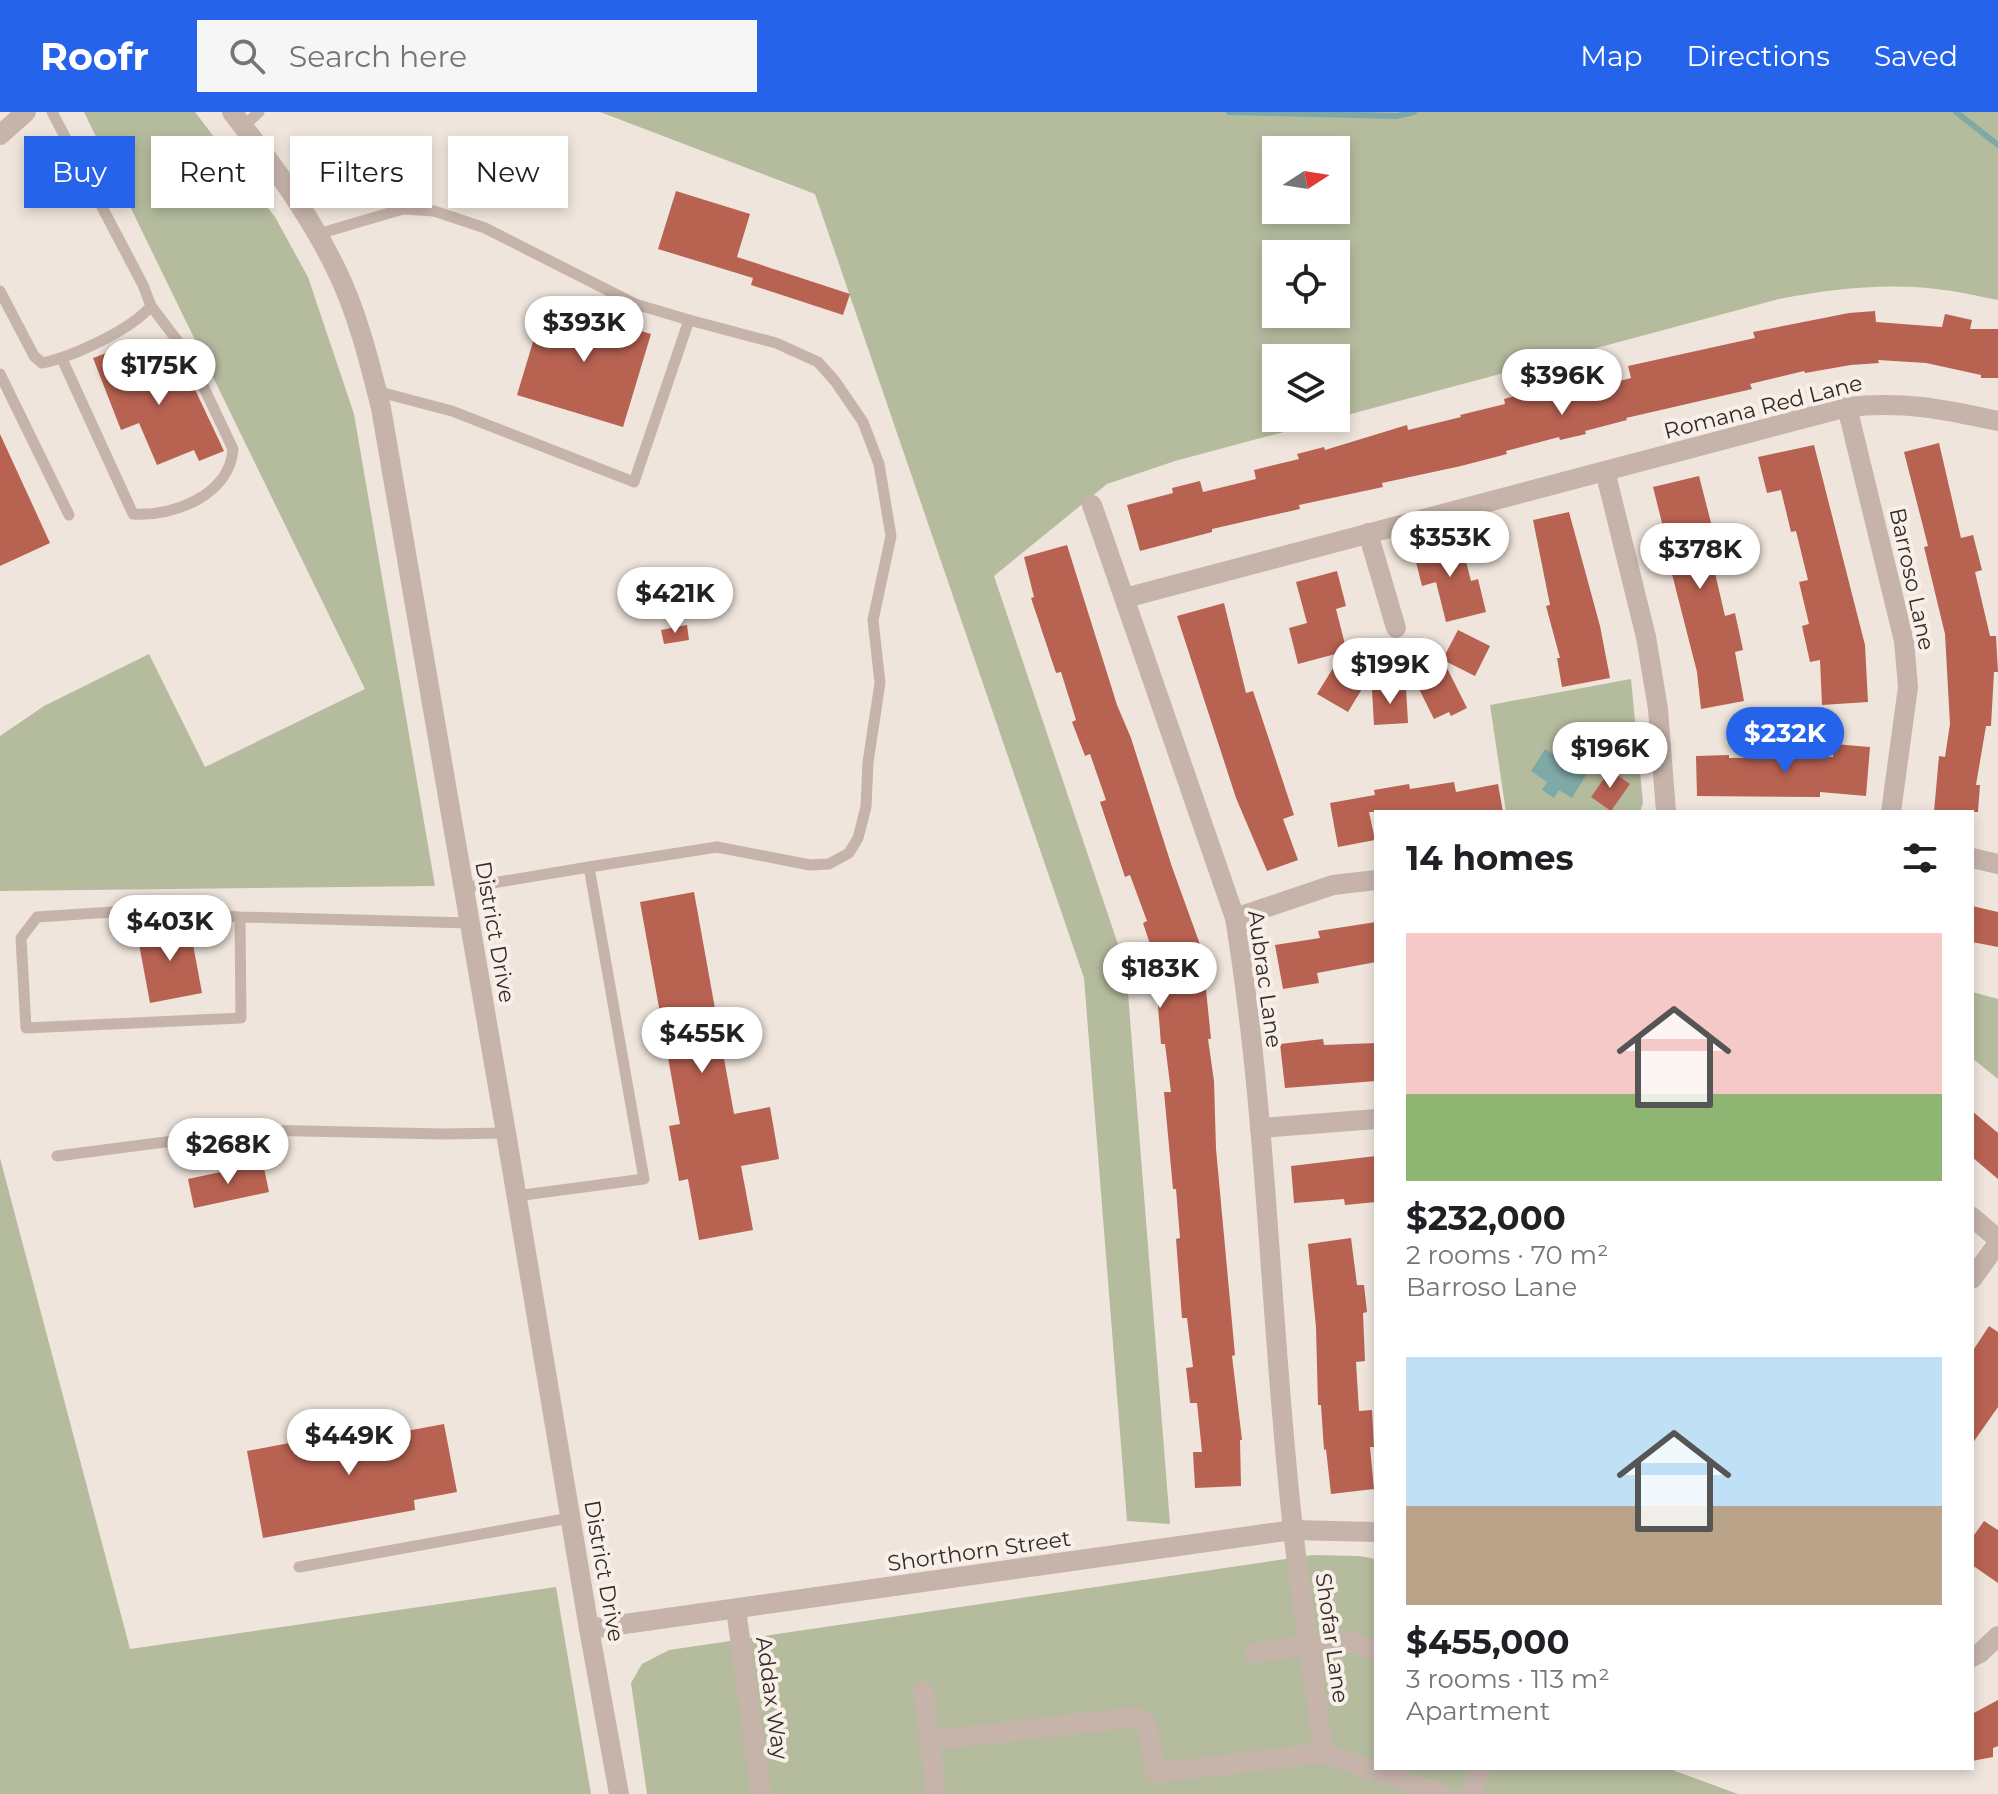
<!DOCTYPE html>
<meta charset="utf-8">
<style>
:root{--surface:#fff;--page:#f6f6f6;--text:#202124;--muted:#757577;--accent:#2563eb}
body{margin:0;font-family:Montserrat,sans-serif;background:var(--page);color:var(--text);height:100vh;display:flex;flex-direction:column;font-size:30px;white-space:nowrap}
*{box-sizing:border-box;margin:0}
p{font-size:26px;color:var(--muted)}
.icon{flex:none;width:44px;height:44px;fill:none;stroke:currentColor;stroke-width:2;stroke-linecap:round;stroke-linejoin:round}
.map{position:relative;flex:1;overflow:hidden}
.sheet{position:absolute;left:1374px;top:698px;width:600px;height:960px;display:flex;flex-direction:column;background:var(--surface);border-radius:0px;box-shadow:0 4px 12px #0003}
.sheet>*{flex:none}
.banner{position:absolute;left:24px;top:24px;width:760px;height:72px;display:flex;gap:16px}
.needle{width:52px;rotate:78deg}
.controls{position:absolute;left:1262px;top:24px;display:grid;gap:16px}
.controls a{display:grid;place-items:center;width:88px;height:88px;border-radius:0px;background:var(--surface);box-shadow:0 4px 12px #0003;font-size:40px}
.price{position:absolute;translate:-50% -68px;padding:0 18px;border-radius:28px;background:#fff;color:#222;font-size:26px;line-height:52px;filter:drop-shadow(0 2px 4px #0008)}
.price::after{content:'';position:absolute;left:50%;top:48px;width:24px;height:18px;margin-left:-12px;background:inherit;clip-path:polygon(0 0,100% 0,50% 100%)}
.price.current{background:var(--accent);color:#fff}
ul{padding:0;list-style:none}
li{display:grid;align-content:center;gap:16px;height:424px;padding:0 32px}
li span{display:grid;place-items:center;height:248px;border-radius:0px;color:#555}
li>.icon{margin-inline-start:auto}
span .icon{width:144px;height:144px;fill:#fffc;stroke-width:1}
li b{font-size:34px}
h2{display:flex;justify-content:space-between;align-items:center;height:96px;padding:0 32px;font-size:34px}
.pill{padding:0 28px;border-radius:0px;background:var(--surface);box-shadow:0 4px 12px #0003;font-size:28px;line-height:72px}
.pill.current{background:var(--accent);color:#fff}
header{display:flex;align-items:center;gap:48px;box-sizing:border-box;height:112px;padding:0 40px;background:var(--accent);color:#fff}
header strong{font-size:38px}
nav{display:flex;gap:44px;margin-inline-start:auto;font-size:28px}
.search{width:560px;height:72px;background:var(--page);display:flex;align-items:center;gap:20px;box-sizing:border-box;padding:0 28px;border-radius:0px;color:var(--muted);font-size:30px}
.map>svg:first-child{display:block}
.green{fill:#b5bc9e;fill-rule:evenodd}
.water{fill:#7fa9a7}
.lines{fill:none;stroke-linecap:round;stroke-linejoin:round}
.stream{stroke:#7fa9a7;stroke-width:6}
.building{fill:#b86251}
.service{stroke:#c6b4aa;stroke-width:11}
.minor{stroke:#c6b4aa;stroke-width:20}
.labels{text-anchor:middle;dominant-baseline:central;stroke-width:8;stroke-linejoin:round;paint-order:stroke}
.street-label{font-size:22px;fill:#342b28;stroke:#f7efe8}
</style>
<header>
<strong>Roofr</strong>
<div class="search"><svg class="icon" aria-label="search" viewBox="0 0 24 24"><circle cx="10" cy="10" r="6"/><path d="M15 15l6 6"/></svg>Search here</div>
<nav><a>Map</a><a>Directions</a><a>Saved</a></nav>
</header>
<div class="map">
<svg width="1998" height="1682" viewBox="0 0 1998 1682">
<rect width="100%" height="100%" fill="#efe5dc"/>
<g class="green">
<polygon points="84,0 195,0 275,105 308,165 354,302 435,774 0,779 0,624 44,594 149,542 205,655 365,577"/>
<path d="M 600,0 L 1998,0 L 1998,188 C 1977,184 1957,179 1936,177 C 1883,171 1832,177 1779,187 L 1336,306 L 1336,246 L 1276,246 L 1276,306 L 1336,306 L 1175,349 L 1107,372 L 994,464 L 1126,856 L 1170,1412 L 1127,1409 L 1084,866 L 815,82 ZM 1276,38 L 1336,38 L 1336,98 L 1276,98 ZM 1276,142 L 1336,142 L 1336,202 L 1276,202 Z"/>
<polygon points="1631,567 1643,691 1640,700 1506,700 1490,593"/>
<polygon points="1972,880 1998,887 1998,967 1972,946"/>
<polygon points="0,1046 130,1537 556,1475 591,1682 0,1682"/>
<polygon points="1312,1443 1359,1444 1376,1447 1376,1656 1667,1656 1738,1682 647,1682 631,1571 642,1552 669,1538"/>
</g>
<polygon class="water" points="1545,637 1570,653 1576,645 1588,653 1583,661 1586,663 1572,686 1559,678 1554,686 1542,678 1547,670 1531,659"/>
<g class="lines">
<g class="stream">
<polyline points="1229,0 1397,4 1414,0"/>
<polyline points="1956,0 1998,33"/>
</g>
</g>
<g class="building">
<polygon points="676,79 750,102 737,145 850,182 843,203 751,173 753,166 658,137"/>
<polygon points="545,190 651,222 623,315 517,283"/>
<polygon points="1875,199 1876,210 1942,215 1945,202 1972,208 1970,217 1998,217 1998,266 1981,266 1981,263 1926,251 1878,248 1879,251 1851,253 1805,261 1804,259 1750,272 1752,277 1626,306 1627,308 1585,319 1586,322 1560,328 1559,325 1506,339 1507,342 1461,354 1382,371 1383,375 1299,393 1300,397 1212,417 1212,420 1140,439 1127,393 1173,381 1172,376 1200,369 1203,380 1256,367 1254,358 1299,347 1297,342 1324,335 1325,338 1407,313 1408,318 1461,305 1460,303 1505,292 1504,287 1531,280 1533,285 1574,274 1575,281 1631,266 1628,254 1755,226 1753,220 1849,201"/>
<polygon points="125,234 138,267 182,249 190,252 190,267 224,339 199,349 194,338 157,353 139,311 121,318 93,246"/>
<polygon points="0,322 50,431 0,454"/>
<polygon points="1939,331 1961,426 1973,423 1982,458 1975,460 1990,524 1996,524 1998,560 1994,560 1991,614 1986,614 1976,673 1980,673 1978,700 1934,700 1939,644 1945,645 1950,612 1945,522 1924,435 1928,434 1904,340"/>
<polygon points="1814,333 1865,533 1868,590 1822,593 1820,548 1810,550 1802,514 1809,512 1799,470 1808,468 1796,419 1791,420 1781,378 1767,381 1758,345"/>
<polygon points="1699,364 1719,442 1711,444 1725,504 1735,501 1743,538 1735,540 1744,589 1701,597 1697,560 1661,419 1664,419 1653,375"/>
<polygon points="1569,400 1600,514 1610,566 1562,575 1557,546 1560,546 1546,494 1550,493 1533,408"/>
<polygon points="1460,426 1471,469 1478,467 1486,500 1446,510 1436,470 1422,474 1413,438"/>
<polygon points="1067,433 1117,593 1131,626 1172,755 1202,838 1211,927 1208,927 1214,969 1216,1037 1235,1243 1232,1244 1242,1328 1240,1328 1241,1374 1195,1376 1193,1340 1202,1340 1197,1291 1190,1291 1186,1256 1193,1255 1187,1206 1182,1206 1176,1127 1180,1126 1176,1077 1173,1077 1164,980 1171,980 1165,932 1161,932 1154,844 1143,811 1147,809 1130,763 1125,765 1100,690 1106,688 1090,642 1085,644 1072,610 1076,608 1061,560 1056,561 1031,486 1034,485 1024,445"/>
<polygon points="1337,459 1346,494 1336,497 1351,556 1368,567 1348,600 1317,582 1343,540 1298,552 1289,516 1307,511 1296,470"/>
<polygon points="1224,491 1246,581 1253,579 1294,703 1283,707 1298,748 1267,759 1236,686 1177,504"/>
<polygon points="687,513 689,528 664,532 661,518"/>
<polygon points="1458,518 1490,534 1475,564 1443,548 1467,596 1451,604 1449,600 1434,607 1415,569 1437,558"/>
<polygon points="1406,576 1408,611 1374,613 1372,578"/>
<polygon points="1834,632 1870,635 1866,684 1820,680 1820,685 1697,684 1696,644 1729,643 1729,646 1833,645"/>
<polygon points="1610,658 1630,672 1611,699 1591,685"/>
<polygon points="1454,670 1456,680 1498,672 1503,700 1369,700 1375,728 1338,735 1330,691 1375,683 1374,678 1409,672 1410,677"/>
<polygon points="694,780 734,1002 770,995 779,1047 741,1054 753,1118 699,1128 688,1067 679,1069 669,1014 680,1012 640,790"/>
<polygon points="1972,794 1998,800 1998,835 1972,830"/>
<polygon points="1376,810 1376,850 1317,861 1319,871 1283,877 1275,833 1320,826 1318,819"/>
<polygon points="189,811 202,881 150,891 137,821"/>
<polygon points="1323,927 1324,933 1376,931 1376,969 1285,976 1280,932"/>
<polygon points="1972,999 1998,1021 1998,1067 1972,1045"/>
<polygon points="1376,1044 1376,1090 1345,1093 1344,1087 1294,1091 1291,1054"/>
<polygon points="263,1051 269,1080 194,1096 188,1067"/>
<polygon points="1351,1126 1357,1173 1364,1173 1367,1200 1363,1201 1365,1249 1356,1250 1359,1299 1372,1298 1374,1335 1370,1335 1374,1377 1331,1382 1326,1337 1324,1338 1321,1293 1318,1293 1316,1215 1308,1132"/>
<polygon points="1989,1214 1998,1220 1998,1295 1972,1332 1972,1240"/>
<polygon points="400,1310 401,1320 444,1312 457,1380 414,1388 415,1398 263,1426 247,1339"/>
<polygon points="1984,1409 1998,1418 1998,1471 1972,1453 1972,1426"/>
<polygon points="1998,1588 1998,1634 1993,1636 1993,1645 1972,1649 1972,1602"/>
</g>
<g class="lines">
<g class="service">
<polyline points="243,15 259,0"/>
<polyline points="318,122 403,97 434,99 485,116 635,192 689,208 634,370 452,299 376,279"/>
<path d="M 0,179 L 34,244 L 42,251 C 72,245 131,218 151,194 L 143,173 L 52,0"/>
<polyline points="151,194 189,244"/>
<path d="M 62,247 L 133,402 C 173,405 230,383 233,337 L 198,263"/>
<polyline points="0,262 69,403"/>
<polyline points="589,755 717,735 810,753 829,752 849,741 858,726 866,695 868,650 880,571 873,508 891,424 879,352 863,310 835,269 818,250 776,231 689,208"/>
<polyline points="463,776 589,755 644,1067 516,1084"/>
<polyline points="240,805 241,906 26,916 21,826 37,805 142,798 240,805 469,811"/>
<polyline points="57,1044 258,1018 443,1022 506,1021"/>
<polyline points="299,1455 570,1406"/>
</g>
<g class="minor">
<path d="M 232,0 C 270,49 307,98 335,155 C 357,199 369,248 381,296 L 506,1021 L 589,1517 L 619,1682"/>
<polyline points="0,23 26,0"/>
<polyline points="1847,295 1904,529 1908,575 1891,700"/>
<polyline points="1605,359 1646,525 1658,597 1666,700"/>
<path d="M 1092,393 L 1235,806 C 1268,1008 1270,1214 1293,1417 C 1301,1492 1314,1566 1323,1641"/>
<polyline points="1368,421 1396,516"/>
<path d="M 1125,486 L 1847,295 C 1904,289 1943,297 1998,309"/>
<polyline points="1972,746 1998,752"/>
<polyline points="1235,806 1333,773 1376,768"/>
<polyline points="1260,1016 1376,1007"/>
<polyline points="1972,1105 1998,1127"/>
<polyline points="1972,1167 1998,1131"/>
<polyline points="736,1497 761,1682"/>
<polyline points="589,1517 1293,1418 1376,1420"/>
<polyline points="1254,1541 1345,1528 1376,1539"/>
<polyline points="1972,1545 1980,1541 1998,1524"/>
<polyline points="923,1579 936,1682"/>
<polyline points="929,1629 1136,1605 1146,1611 1156,1661 1323,1641 1442,1682"/>
<polyline points="1471,1682 1481,1656"/>
</g>
</g>
<g class="labels">
<g class="street-label">
<text transform="translate(1763 295) rotate(-14)">Romana Red Lane</text>
<text transform="translate(1912 467) rotate(78)">Barroso Lane</text>
<text transform="translate(495 820) rotate(80)">District Drive</text>
<text transform="translate(1265 867) rotate(82)">Aubrac Lane</text>
<text transform="translate(979 1439) rotate(-8)">Shorthorn Street</text>
<text transform="translate(604 1459) rotate(80)">District Drive</text>
<text transform="translate(1332 1526) rotate(82)">Shofar Lane</text>
<text transform="translate(772 1586) rotate(82)">Addax Way</text>
</g>
</g>
</svg>
<div class="controls">
<a><svg class="needle" viewBox="-14 -14 28 28"><path d="M0-13l5 13h-10z" fill="#e53935"/><path d="M0 13l5-13h-10z" fill="#757577"/></svg></a>
<a><svg class="icon" aria-label="locate" viewBox="0 0 24 24"><circle cx="12" cy="12" r="6"/><path d="M12 2v4M12 18v4M2 12h4M18 12h4"/></svg></a>
<a><svg class="icon" aria-label="layers" viewBox="0 0 24 24"><path d="M12 4l9 5-9 5-9-5zM3 14l9 5 9-5"/></svg></a>
</div>
<b class="price" style="left:584px;top:252px">$393K</b>
<b class="price" style="left:159px;top:295px">$175K</b>
<b class="price" style="left:1562px;top:305px">$396K</b>
<b class="price" style="left:1450px;top:467px">$353K</b>
<b class="price" style="left:1700px;top:479px">$378K</b>
<b class="price" style="left:675px;top:523px">$421K</b>
<b class="price" style="left:1390px;top:594px">$199K</b>
<b class="price current" style="left:1785px;top:663px">$232K</b>
<b class="price" style="left:1610px;top:678px">$196K</b>
<b class="price" style="left:170px;top:851px">$403K</b>
<b class="price" style="left:1160px;top:898px">$183K</b>
<b class="price" style="left:702px;top:963px">$455K</b>
<b class="price" style="left:228px;top:1074px">$268K</b>
<b class="price" style="left:349px;top:1365px">$449K</b>
<div class="banner">
<a class="pill current">Buy</a>
<a class="pill">Rent</a>
<a class="pill">Filters</a>
<a class="pill">New</a>
</div>
<section class="sheet">
<h2>14 homes<svg class="icon" aria-label="filters" viewBox="0 0 24 24"><path d="M4 7h16M4 17h16"/><circle cx="9" cy="7" r="2"/><circle cx="15" cy="17" r="2"/></svg></h2>
<ul>
<li><span style="background:linear-gradient(#f6c9c9 65%,#8fb573 0)"><svg class="icon" aria-label="home" viewBox="0 0 24 24"><path d="M3 11l9-7 9 7M6 9v11h12V9"/></svg></span><div><b>$232,000</b><p>2 rooms · 70 m²</p><p>Barroso Lane</p></div></li>
<li><span style="background:linear-gradient(#bfe0f5 60%,#b9a48a 0)"><svg class="icon" aria-label="home" viewBox="0 0 24 24"><path d="M3 11l9-7 9 7M6 9v11h12V9"/></svg></span><div><b>$455,000</b><p>3 rooms · 113 m²</p><p>Apartment</p></div></li>
</ul>
</section>
</div>
